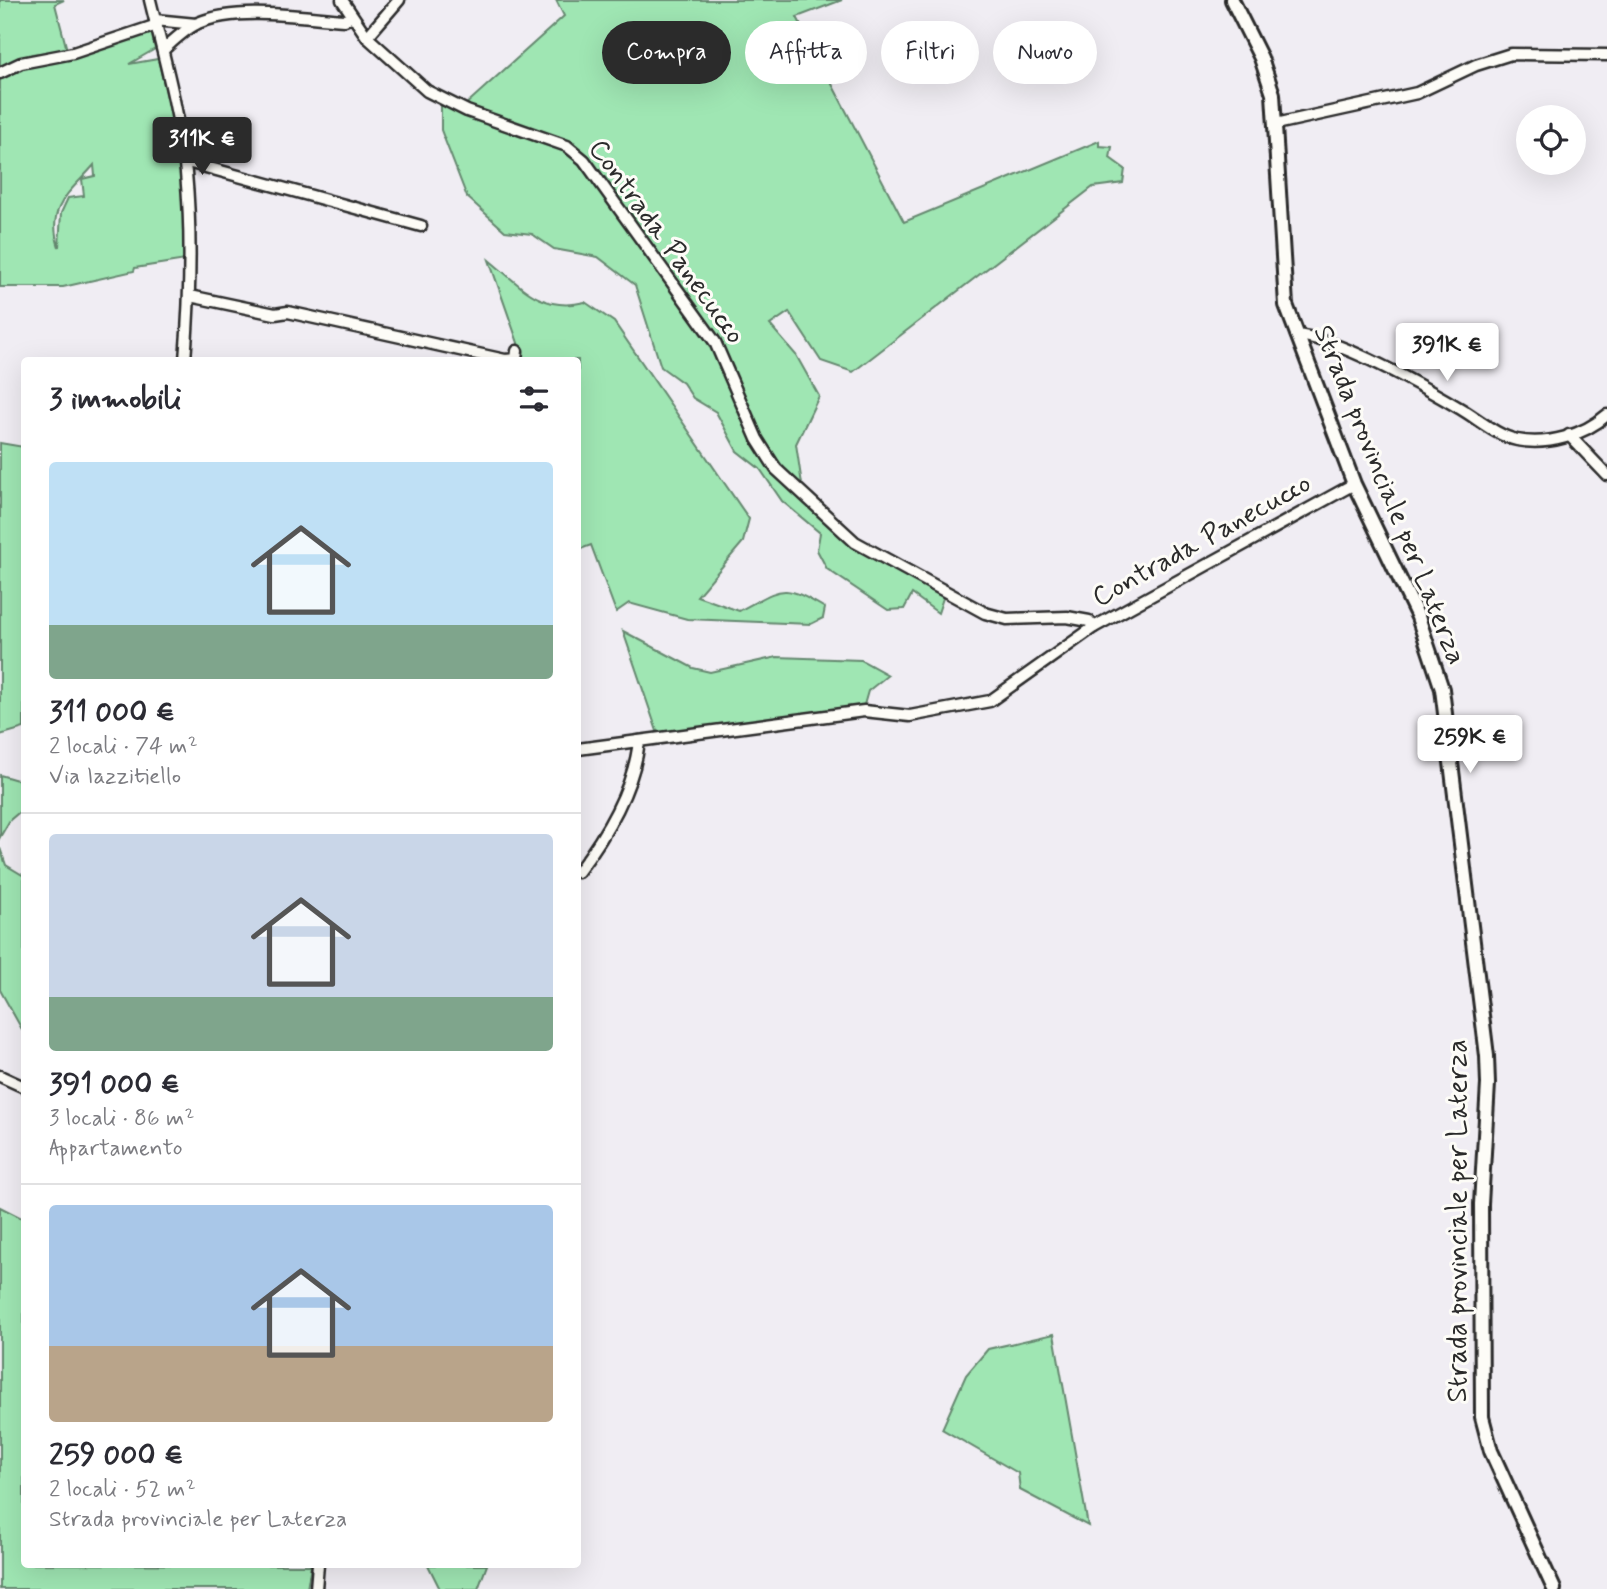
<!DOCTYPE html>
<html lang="it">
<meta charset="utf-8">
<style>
:root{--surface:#fff;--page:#f7f7f7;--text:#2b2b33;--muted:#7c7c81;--line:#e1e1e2;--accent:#2b2b2b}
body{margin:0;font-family:Mynerve,sans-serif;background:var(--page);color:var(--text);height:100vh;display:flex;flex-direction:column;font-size:26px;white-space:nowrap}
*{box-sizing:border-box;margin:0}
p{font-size:23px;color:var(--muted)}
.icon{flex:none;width:38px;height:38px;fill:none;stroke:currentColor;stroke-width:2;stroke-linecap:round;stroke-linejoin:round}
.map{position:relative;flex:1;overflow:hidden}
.details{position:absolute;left:21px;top:357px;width:560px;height:1211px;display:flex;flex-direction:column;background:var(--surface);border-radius:7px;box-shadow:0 7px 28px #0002}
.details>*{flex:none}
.banner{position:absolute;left:602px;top:21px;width:665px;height:63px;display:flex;gap:14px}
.tools{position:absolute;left:1516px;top:105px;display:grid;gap:14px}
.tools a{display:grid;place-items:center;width:70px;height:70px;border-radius:50%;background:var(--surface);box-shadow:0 7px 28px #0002;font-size:35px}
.price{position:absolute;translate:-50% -60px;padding:0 16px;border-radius:7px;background:#fff;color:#222;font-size:23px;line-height:46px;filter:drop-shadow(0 2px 4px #0008)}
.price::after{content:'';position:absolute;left:50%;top:42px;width:21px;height:16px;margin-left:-10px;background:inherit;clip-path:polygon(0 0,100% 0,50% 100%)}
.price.selected{background:var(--accent);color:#fff}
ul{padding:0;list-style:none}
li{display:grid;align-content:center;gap:14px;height:371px;padding:0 28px}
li+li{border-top:2px solid var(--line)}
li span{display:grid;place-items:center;height:217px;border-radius:7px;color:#555}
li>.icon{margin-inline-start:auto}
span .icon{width:126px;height:126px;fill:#fffc;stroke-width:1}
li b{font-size:30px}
h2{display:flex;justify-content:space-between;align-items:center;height:84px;padding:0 28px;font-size:30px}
.pill{padding:0 24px;border-radius:32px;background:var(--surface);box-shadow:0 7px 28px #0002;font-size:24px;line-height:63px}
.pill.selected{background:var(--accent);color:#fff}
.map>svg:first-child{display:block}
.green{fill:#9fe6b3;stroke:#65886f;stroke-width:2;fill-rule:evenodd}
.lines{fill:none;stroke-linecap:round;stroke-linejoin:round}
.minor-casing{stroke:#2b2b2b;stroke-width:15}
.major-casing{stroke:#2b2b2b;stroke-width:18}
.minor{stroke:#fdfcf7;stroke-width:10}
.major{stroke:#fdfcf7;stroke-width:12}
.labels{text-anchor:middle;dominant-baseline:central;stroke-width:6;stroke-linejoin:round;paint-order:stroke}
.street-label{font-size:28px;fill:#2b2b2b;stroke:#fdfcf7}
</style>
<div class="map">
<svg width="1607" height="1589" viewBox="0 0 1607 1589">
<rect width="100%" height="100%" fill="#f0edf3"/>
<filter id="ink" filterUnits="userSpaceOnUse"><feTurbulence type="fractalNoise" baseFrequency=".0143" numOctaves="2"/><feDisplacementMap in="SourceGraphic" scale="14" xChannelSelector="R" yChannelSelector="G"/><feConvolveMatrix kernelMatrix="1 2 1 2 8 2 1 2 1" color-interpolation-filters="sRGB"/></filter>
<g filter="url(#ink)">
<g class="green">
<polygon points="0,0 64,0 55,4 67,50 32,54 0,68"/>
<polygon points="556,0 842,0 797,17 904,222 1099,141 1099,146 1112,147 1110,158 1125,169 1123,183 1093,187 853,372 821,361 789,312 770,325 796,355 819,396 796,444 803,491 767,447 722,347 713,343 776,471 858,546 945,592 938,613 912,594 904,609 888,610 827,569 817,550 820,533 782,501 760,469 737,451 716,412 693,398 683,383 661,367 635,285 598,257 554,249 532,234 505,231 467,197 441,130 441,103 572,145 574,142 464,106 564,16"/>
<path d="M 151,30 L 155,49 L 129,64 L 158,59 L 180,150 L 186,260 L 135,268 L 134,271 L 63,287 L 0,287 L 0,78 L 35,61 ZM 94,165 L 95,176 L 82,179 L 84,196 L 68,198 L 61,213 L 59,247 C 45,206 71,192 94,165 Z"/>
<path d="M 489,260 C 521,286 541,313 585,302 L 614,322 L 749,519 L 743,542 L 697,596 L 739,611 C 783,588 781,582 825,608 L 823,618 L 811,624 L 687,619 L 629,603 L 616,612 L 591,545 L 578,550 L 578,360 L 524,360 Z"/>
<polygon points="0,443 24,447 24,728 0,735"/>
<polygon points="623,631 693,668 710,672 777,657 861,660 888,675 868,691 864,705 658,734"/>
<polygon points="0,775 24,782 24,808 10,820 0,837"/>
<polygon points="0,848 6,865 24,876 24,1033 0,990"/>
<polygon points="0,1207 24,1219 24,1564 311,1565 307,1589 0,1589"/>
<polygon points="1054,1334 1088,1526 1020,1490 1018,1473 942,1429 966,1375 988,1349"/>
<polygon points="428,1565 487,1565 478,1589 440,1589"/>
</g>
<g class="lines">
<defs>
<g id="minor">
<path d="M 150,0 C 164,57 180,115 186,173 C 192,236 190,298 185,360"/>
<polyline points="342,0 367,37 427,91 467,111 567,146 584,160 715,342 757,439 776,469 855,542 985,613 1007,619 1067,617 1089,621 1094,627 1354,484"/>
<polyline points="155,20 196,24"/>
<polyline points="367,37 399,0"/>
<path d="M 163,50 C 173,41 185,29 198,23 C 238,6 302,17 345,20 L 352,16"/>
<polyline points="0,73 21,63 73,53 157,25"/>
<polyline points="1276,124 1417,93 1476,65 1511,54 1607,55"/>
<polyline points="184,161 421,226"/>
<polyline points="190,296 275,314 288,312 505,360 516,359 517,351"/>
<path d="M 1296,335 C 1338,338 1422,386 1461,409 C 1478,419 1497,436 1517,440 C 1548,446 1584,435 1607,415"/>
<polyline points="1569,435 1607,475"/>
<polyline points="578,749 864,711 910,716 990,701 1094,627"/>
<path d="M 578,872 C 606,835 634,788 639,741"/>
<polyline points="0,1076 24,1087"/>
<polyline points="316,1589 318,1564"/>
</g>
<polyline id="major" points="1232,0 1261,58 1273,94 1286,305 1354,484 1418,617 1442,689 1487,1056 1488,1084 1481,1204 1482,1417 1491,1451 1554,1589"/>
</defs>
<use href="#minor" class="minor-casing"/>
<use href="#major" class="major-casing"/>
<use href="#minor" class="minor"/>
<use href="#major" class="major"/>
</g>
</g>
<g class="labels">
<g class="street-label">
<text transform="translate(666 242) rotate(54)">Contrada Panecucco</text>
<text transform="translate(1389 495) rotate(68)">Strada provinciale per Laterza</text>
<text transform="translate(1202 541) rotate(-29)">Contrada Panecucco</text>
<text transform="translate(1458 1221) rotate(-90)">Strada provinciale per Laterza</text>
</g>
</g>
</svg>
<div class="tools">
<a><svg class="icon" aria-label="locate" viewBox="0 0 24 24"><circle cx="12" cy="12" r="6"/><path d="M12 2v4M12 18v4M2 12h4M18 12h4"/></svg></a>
</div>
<b class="price selected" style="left:202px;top:177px">311K €</b>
<b class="price" style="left:1447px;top:383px">391K €</b>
<b class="price" style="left:1470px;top:775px">259K €</b>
<div class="banner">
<a class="pill selected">Compra</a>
<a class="pill">Affitta</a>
<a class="pill">Filtri</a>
<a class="pill">Nuovo</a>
</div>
<section class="details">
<h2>3 immobili<svg class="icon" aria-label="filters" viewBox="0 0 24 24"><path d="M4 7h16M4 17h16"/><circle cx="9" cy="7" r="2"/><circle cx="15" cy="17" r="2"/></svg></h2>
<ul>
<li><span style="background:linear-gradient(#bfe0f5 75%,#7fa58c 0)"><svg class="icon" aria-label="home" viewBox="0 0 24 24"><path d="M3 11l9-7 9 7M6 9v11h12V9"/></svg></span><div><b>311 000 €</b><p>2 locali · 74 m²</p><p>Via Iazzitiello</p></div></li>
<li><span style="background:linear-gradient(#c9d6e8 75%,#7fa58c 0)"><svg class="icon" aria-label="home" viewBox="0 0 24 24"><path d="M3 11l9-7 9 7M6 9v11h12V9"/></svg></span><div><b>391 000 €</b><p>3 locali · 86 m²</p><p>Appartamento</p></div></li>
<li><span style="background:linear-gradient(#a9c7e8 65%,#b9a48a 0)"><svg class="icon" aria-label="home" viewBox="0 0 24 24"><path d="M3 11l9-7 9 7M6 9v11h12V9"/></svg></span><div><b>259 000 €</b><p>2 locali · 52 m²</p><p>Strada provinciale per Laterza</p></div></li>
</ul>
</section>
</div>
